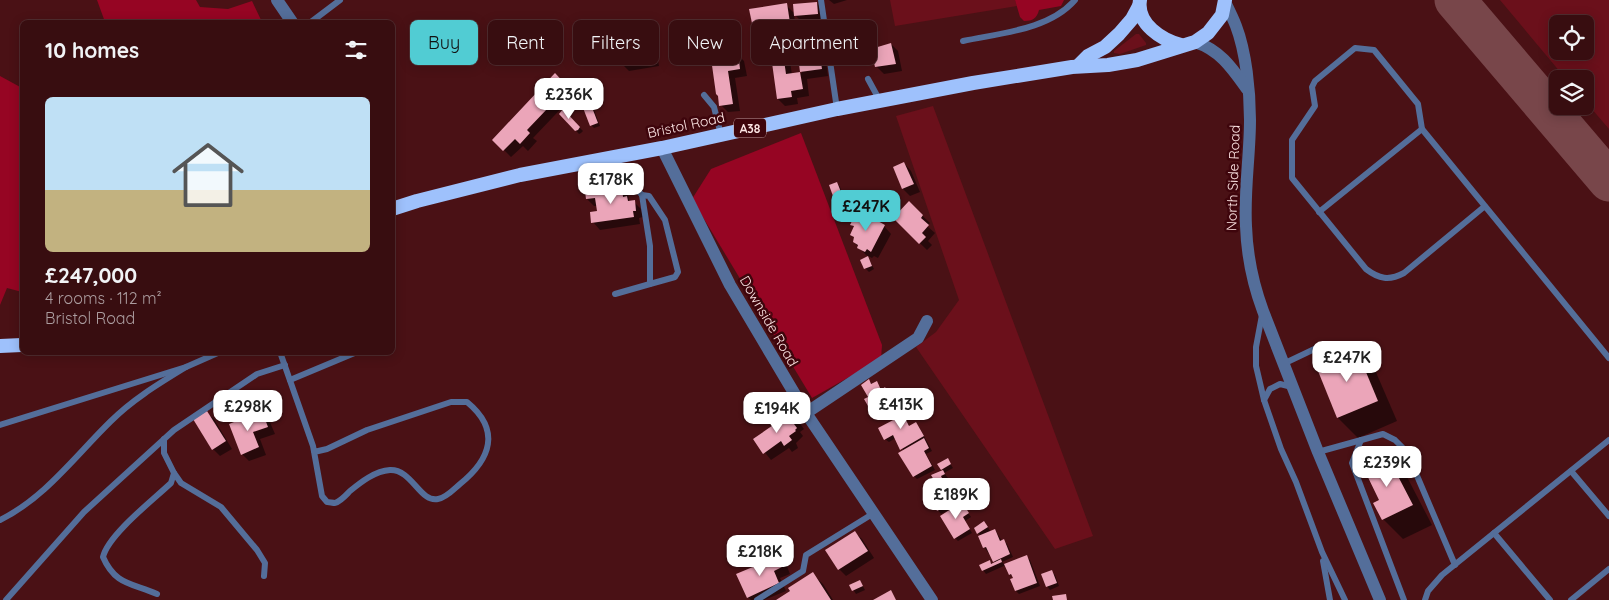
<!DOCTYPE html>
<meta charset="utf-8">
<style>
:root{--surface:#380d10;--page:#3f1619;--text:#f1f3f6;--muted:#ab9c9f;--line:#522d30;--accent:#51ccd3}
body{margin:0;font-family:Quicksand,sans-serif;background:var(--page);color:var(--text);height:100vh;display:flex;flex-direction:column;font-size:19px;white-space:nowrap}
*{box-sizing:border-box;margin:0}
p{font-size:16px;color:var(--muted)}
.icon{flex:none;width:28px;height:28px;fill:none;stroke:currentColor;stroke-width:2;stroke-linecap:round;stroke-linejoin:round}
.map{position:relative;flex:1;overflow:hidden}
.drawer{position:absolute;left:20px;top:20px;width:375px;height:335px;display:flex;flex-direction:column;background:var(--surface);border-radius:8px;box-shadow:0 2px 12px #0003,0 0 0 1px var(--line)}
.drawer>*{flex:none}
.banner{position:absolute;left:410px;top:20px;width:475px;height:45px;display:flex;gap:10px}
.tools{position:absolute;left:1549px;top:15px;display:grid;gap:10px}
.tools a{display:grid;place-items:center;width:45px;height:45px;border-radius:8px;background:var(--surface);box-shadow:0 2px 12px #0003,0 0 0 1px var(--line);font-size:25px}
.price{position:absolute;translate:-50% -42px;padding:0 11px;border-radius:10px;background:#fff;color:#222;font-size:16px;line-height:32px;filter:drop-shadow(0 1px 2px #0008)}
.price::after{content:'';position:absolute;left:50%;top:30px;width:15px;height:11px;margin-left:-8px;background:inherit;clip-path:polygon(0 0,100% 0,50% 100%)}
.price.active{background:var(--accent);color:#111}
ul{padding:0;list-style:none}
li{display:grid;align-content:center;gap:10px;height:265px;padding:0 25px}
li span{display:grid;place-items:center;height:155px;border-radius:8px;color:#555}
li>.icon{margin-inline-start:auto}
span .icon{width:90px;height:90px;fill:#fffc;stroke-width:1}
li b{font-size:21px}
h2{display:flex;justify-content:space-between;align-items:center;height:60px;padding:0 25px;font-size:21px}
.chip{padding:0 18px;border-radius:8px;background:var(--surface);box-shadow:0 2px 12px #0003,0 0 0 1px var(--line);font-size:18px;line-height:45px}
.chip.active{background:var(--accent);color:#111}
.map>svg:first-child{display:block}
.green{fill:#6b101b;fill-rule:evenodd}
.forest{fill:#960523}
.shadow{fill:#0007}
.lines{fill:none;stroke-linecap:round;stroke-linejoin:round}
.taxiway{stroke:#78464a;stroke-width:41}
.building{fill:#eba5b9}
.service{stroke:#546e9a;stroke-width:6}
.minor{stroke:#546e9a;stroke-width:12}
.tertiary{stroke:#546e9a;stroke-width:12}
.trunk{stroke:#9ec1fc;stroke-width:14}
.labels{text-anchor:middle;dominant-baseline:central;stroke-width:5;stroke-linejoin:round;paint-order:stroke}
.shield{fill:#3e050c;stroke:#c4a2a3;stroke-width:1}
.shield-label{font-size:12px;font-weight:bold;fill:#fde5e4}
.street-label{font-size:14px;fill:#fde5e4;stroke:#3e050c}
</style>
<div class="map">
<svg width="1609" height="600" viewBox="0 0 1609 600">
<rect width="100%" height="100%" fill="#4a1115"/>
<g class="green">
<polygon points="890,0 1015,0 1017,6 895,26"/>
<path d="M 1500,0 L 1609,0 L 1609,129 L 1585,101 L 1585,79 L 1566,79 ZM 1558,24 L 1585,24 L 1585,51 L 1558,51 Z"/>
<polygon points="1136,34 1139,34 1146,43 1146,45 1120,54 1114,53 1114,51"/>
<polygon points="933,106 1093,536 1055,549 916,347 936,332 959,300 896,116"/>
</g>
<g class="forest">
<polygon points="97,0 196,0 200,7 228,9 252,1 262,22 105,22"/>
<path d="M 1015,0 L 1064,0 L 1061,6 L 1039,10 C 1037,18 1033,21 1024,21 L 1020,17 Z"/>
<polygon points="0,76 22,88 22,292 7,288 0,305"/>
<polygon points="801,133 882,345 881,359 812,398 692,199 711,169"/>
</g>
<g class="shadow">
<polygon points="829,0 847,0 834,4"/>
<polygon points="817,3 824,10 825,21 803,23 794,14 796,30 774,33 770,29 757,31 754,27 786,5 795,14"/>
<polygon points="643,24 650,32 652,43 622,48 615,41"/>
<polygon points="817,39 824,46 828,76 807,79 809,96 797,98 798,104 785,106 778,99 781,40 788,48 792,75 802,73 797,42"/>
<polygon points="891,44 898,51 902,71 884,74 877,67"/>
<polygon points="650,47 657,55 659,66 629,71 622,64"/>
<polygon points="721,51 729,55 737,54 744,61 747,76 735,78 740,111 728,112 721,105"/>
<polygon points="555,75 574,95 533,138 537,141 528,151 523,146 511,157 494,140"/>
<polygon points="587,99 591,102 600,126 594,128 591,125"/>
<polygon points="563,111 583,131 581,133 579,134 561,114"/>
<polygon points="904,163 911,171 920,192 910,196 903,189 894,168"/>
<polygon points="837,183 840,187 849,210 843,213 839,209"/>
<polygon points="621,188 628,195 629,200 631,202 634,202 641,209 643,217 639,218 640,224 600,230 593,222 598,212 597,206 594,206 587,199"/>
<polygon points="909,203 930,223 927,226 935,233 928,241 932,245 927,250 894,218"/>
<polygon points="865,218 884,226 891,234 878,258 874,256 872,258 866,255 854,242 855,228 851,224"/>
<polygon points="868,258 874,269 869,272 865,268"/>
<polygon points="1355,350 1375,370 1397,421 1358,438 1338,418 1317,367"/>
<polygon points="869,381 872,384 876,382 882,390 885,389 895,403 902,399 905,403 911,414 905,418 910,427 916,424 919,427 932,451 926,454 935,470 917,479 914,476 904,451 896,438 889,442 885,439 899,418 893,407 876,416 873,413 866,400 870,398"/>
<polygon points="206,412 214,419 232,449 220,456 213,449"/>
<polygon points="262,413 269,420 275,434 260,439 266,455 249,461 242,454"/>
<polygon points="792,413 804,429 800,432 803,436 796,443 798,448 792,452 789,448 771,460 754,439"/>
<polygon points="1387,457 1407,477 1432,525 1403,539 1383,519"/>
<polygon points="948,460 953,468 944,473 948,478 943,480 957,507 962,504 971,517 965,521 972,533 958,541 955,538 949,510 941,514 938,510 935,481 943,471 942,469"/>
<polygon points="987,526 991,532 995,530 1002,541 1004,541 1007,544 1013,557 1002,562 1005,565 1027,557 1030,560 1040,586 1019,594 1016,591 1015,579 1010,574 1006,565 986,574 983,570 990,562 993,565 996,563 984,547 981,536 978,533"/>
<polygon points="854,532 862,539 874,558 846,576 839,569"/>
<polygon points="779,557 786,564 790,574 780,578 786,591 764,600 751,600 748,597"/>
<polygon points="1052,572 1055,575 1059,586 1050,590 1047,586"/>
<polygon points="812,574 823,584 833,600 778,600"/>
<polygon points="860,581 865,590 856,594 851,586"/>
</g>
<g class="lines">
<polyline class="taxiway" points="1455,0 1609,181"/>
</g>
<g class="building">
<polygon points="817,2 818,14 794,16 793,4"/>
<polygon points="787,3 790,23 753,28 749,9"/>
<polygon points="643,23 645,36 614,42 612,28"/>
<polygon points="817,38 822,69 800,72 803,89 791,91 792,97 777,99 769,41 781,39 786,74 800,72 796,41"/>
<polygon points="891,43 896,64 875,67 871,49"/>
<polygon points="650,46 653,59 621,64 619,51"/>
<polygon points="722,49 722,52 726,51 727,54 738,52 740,69 728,71 733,104 719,106 718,96 716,94 710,51"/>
<polygon points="555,73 568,87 527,130 530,133 520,144 515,139 503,151 492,140"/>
<polygon points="588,97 598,123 590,126 580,100"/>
<polygon points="563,109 580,127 578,130 575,131 559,114"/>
<polygon points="904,162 914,184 902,189 893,167"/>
<polygon points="837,182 847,207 838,210 829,185"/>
<polygon points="622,186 623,197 627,196 628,201 635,200 636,211 633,211 634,217 591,223 590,212 597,211 595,198 586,199 585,191"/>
<polygon points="909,201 923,215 921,218 929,225 922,233 926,237 919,244 893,218"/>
<polygon points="856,213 865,217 867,215 885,225 871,252 867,249 865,252 857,248 858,245 853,242 854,237 850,235 854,226 850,225"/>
<polygon points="868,256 872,266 864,269 860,260"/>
<polygon points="1356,348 1378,401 1337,418 1316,366"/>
<polygon points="869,379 871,384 877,381 881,390 885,387 893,401 872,413 864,399 868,397 861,385"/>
<polygon points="902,398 905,404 894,411 890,405"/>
<polygon points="906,405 909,411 903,414 909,426 916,422 924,436 900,450 893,435 884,440 878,428 897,418 894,412"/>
<polygon points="207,411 226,441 212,450 193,419"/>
<polygon points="262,411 268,427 253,432 259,447 241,455 229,424"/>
<polygon points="792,412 798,421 794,424 797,428 795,430 796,431 789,436 792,440 784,446 781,441 763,454 753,439"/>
<polygon points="924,438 929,448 924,451 932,466 913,477 898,453"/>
<polygon points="1387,455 1413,505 1382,520 1373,503 1379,500 1363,467"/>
<polygon points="948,458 951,464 941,470 937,464"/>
<polygon points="943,470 945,474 941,476 954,503 937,511 924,485 934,480 931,475"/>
<polygon points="962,502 969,513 963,517 970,529 954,539 940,516"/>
<polygon points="984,521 988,527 977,534 974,528"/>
<polygon points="995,529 1000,541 1004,539 1010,554 993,562 986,547 983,548 978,536"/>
<polygon points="855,531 868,551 838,570 825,550"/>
<polygon points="1027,555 1037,583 1015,591 1010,579 1013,578 1011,574 1009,575 1004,564"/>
<polygon points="779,556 784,566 774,571 779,583 747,598 736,574"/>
<polygon points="1001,559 1002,562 982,571 979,565 990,560 991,564"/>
<polygon points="1052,570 1057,583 1046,587 1041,574"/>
<polygon points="813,572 831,600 776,600 790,591 788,588"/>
<polygon points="860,580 863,586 852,591 849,585"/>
<polygon points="891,590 896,600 873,600"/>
<polygon points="1066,594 1067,600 1053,600 1052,596"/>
</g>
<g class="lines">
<g class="service">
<polyline points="821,0 837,109"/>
<polyline points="311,22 340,0"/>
<path d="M 963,41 C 1000,33 1049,30 1075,0"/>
<polyline points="868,79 880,101"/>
<polyline points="704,95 714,107 721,135"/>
<polyline points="609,159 642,195 650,246 650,284 615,294"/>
<polyline points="642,195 649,196 665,220 678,272 675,277 650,284"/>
<path d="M 1485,206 L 1404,273 C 1389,281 1379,279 1366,269 L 1292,178 L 1292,140 L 1315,106 L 1312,87 L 1315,81 L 1355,48 L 1374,50 L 1418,104 L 1422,129 L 1609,358"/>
<polyline points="1319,212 1422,129"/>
<polyline points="1262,315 1256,347 1256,366 1264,400 1281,449 1296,482 1322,552 1345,600"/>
<path d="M 280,352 L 313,446 L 322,496 L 327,502 C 329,502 333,503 335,503 C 341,501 346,495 350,491 C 361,482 375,471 390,470 C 412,469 420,503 438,499 C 446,498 454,489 460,484 C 491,459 501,430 467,402 L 451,402 L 367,430 L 327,449 L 314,452"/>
<polyline points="1283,364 1325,344"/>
<polyline points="290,380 357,352"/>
<polyline points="1264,400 1270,389 1280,384 1292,387"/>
<polyline points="0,425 186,367 220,352"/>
<polyline points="1361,440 1352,463 1404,600"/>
<polyline points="1318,452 1383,434 1395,440 1402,447 1415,471 1455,565"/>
<polyline points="1571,471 1609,516"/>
<polyline points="174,473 181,483 221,507 257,550 265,563 264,576"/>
<path d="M 0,520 C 45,498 76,455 111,421 C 133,399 160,383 186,367"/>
<polyline points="1494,533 1550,600"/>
<polyline points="1323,561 1330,600"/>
<path d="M 157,594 C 132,583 115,585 103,557 C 108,535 153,500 171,483 L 174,473 L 164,453 L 164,439"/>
<polyline points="6,600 84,512 174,430 257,374 285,365"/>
<polyline points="757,600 803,571 806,555 874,513"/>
<polyline points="1425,600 1428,591 1442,575 1609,440"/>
<polyline points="1571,600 1609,569"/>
</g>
<g class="minor">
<path d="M 1225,2 C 1229,10 1233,18 1236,26 C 1246,52 1250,91 1250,120 C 1250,155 1244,190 1246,226 C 1247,255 1253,284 1263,311 L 1318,452 L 1380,600"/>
<path d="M 1195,42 C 1220,50 1232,68 1247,89"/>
<polyline points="806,413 918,338 927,321"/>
</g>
<g class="tertiary">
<polyline points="277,0 292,22"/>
<polyline points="662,148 730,285 806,413 932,600"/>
</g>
<g class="trunk">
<path d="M 1140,0 C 1136,24 1162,40 1181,45"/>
<polyline points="1078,66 1088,56 1105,47 1119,34 1132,19 1139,6"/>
<polyline points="392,209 417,201 520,175 662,148 837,109 973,83 1072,67 1108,65 1137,60 1195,42 1208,33 1222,15 1225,0"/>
<polyline points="0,346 22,345"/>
</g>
</g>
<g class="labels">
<rect class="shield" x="734" y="118.5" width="32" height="19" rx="4"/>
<g class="shield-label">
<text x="750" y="128">A38</text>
</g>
<g class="street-label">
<text transform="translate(686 125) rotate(-12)">Bristol Road</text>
<text transform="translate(1233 178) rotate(-88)">North Side Road</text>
<text transform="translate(769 321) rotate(60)">Downside Road</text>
</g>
</g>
</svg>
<div class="tools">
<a><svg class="icon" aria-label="locate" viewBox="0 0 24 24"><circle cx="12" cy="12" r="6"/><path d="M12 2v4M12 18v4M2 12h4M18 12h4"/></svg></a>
<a><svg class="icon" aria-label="layers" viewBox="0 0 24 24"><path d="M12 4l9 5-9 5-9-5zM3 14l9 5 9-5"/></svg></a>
</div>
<b class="price" style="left:569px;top:120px">£236K</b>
<b class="price" style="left:611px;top:205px">£178K</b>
<b class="price active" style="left:866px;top:232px">£247K</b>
<b class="price" style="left:1347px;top:383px">£247K</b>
<b class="price" style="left:901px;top:430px">£413K</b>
<b class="price" style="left:248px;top:432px">£298K</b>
<b class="price" style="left:777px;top:434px">£194K</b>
<b class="price" style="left:1387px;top:488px">£239K</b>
<b class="price" style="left:956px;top:520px">£189K</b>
<b class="price" style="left:760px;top:577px">£218K</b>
<div class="banner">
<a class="chip active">Buy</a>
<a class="chip">Rent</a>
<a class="chip">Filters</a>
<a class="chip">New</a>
<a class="chip">Apartment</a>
</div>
<section class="drawer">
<h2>10 homes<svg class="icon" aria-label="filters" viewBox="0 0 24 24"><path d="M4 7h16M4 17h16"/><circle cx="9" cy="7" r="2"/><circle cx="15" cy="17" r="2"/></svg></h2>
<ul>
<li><span style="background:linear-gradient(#bfe0f5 60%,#c2b280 0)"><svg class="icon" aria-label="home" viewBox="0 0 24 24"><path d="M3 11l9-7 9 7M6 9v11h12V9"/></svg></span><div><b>£247,000</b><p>4 rooms · 112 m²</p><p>Bristol Road</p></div></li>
</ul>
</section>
</div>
